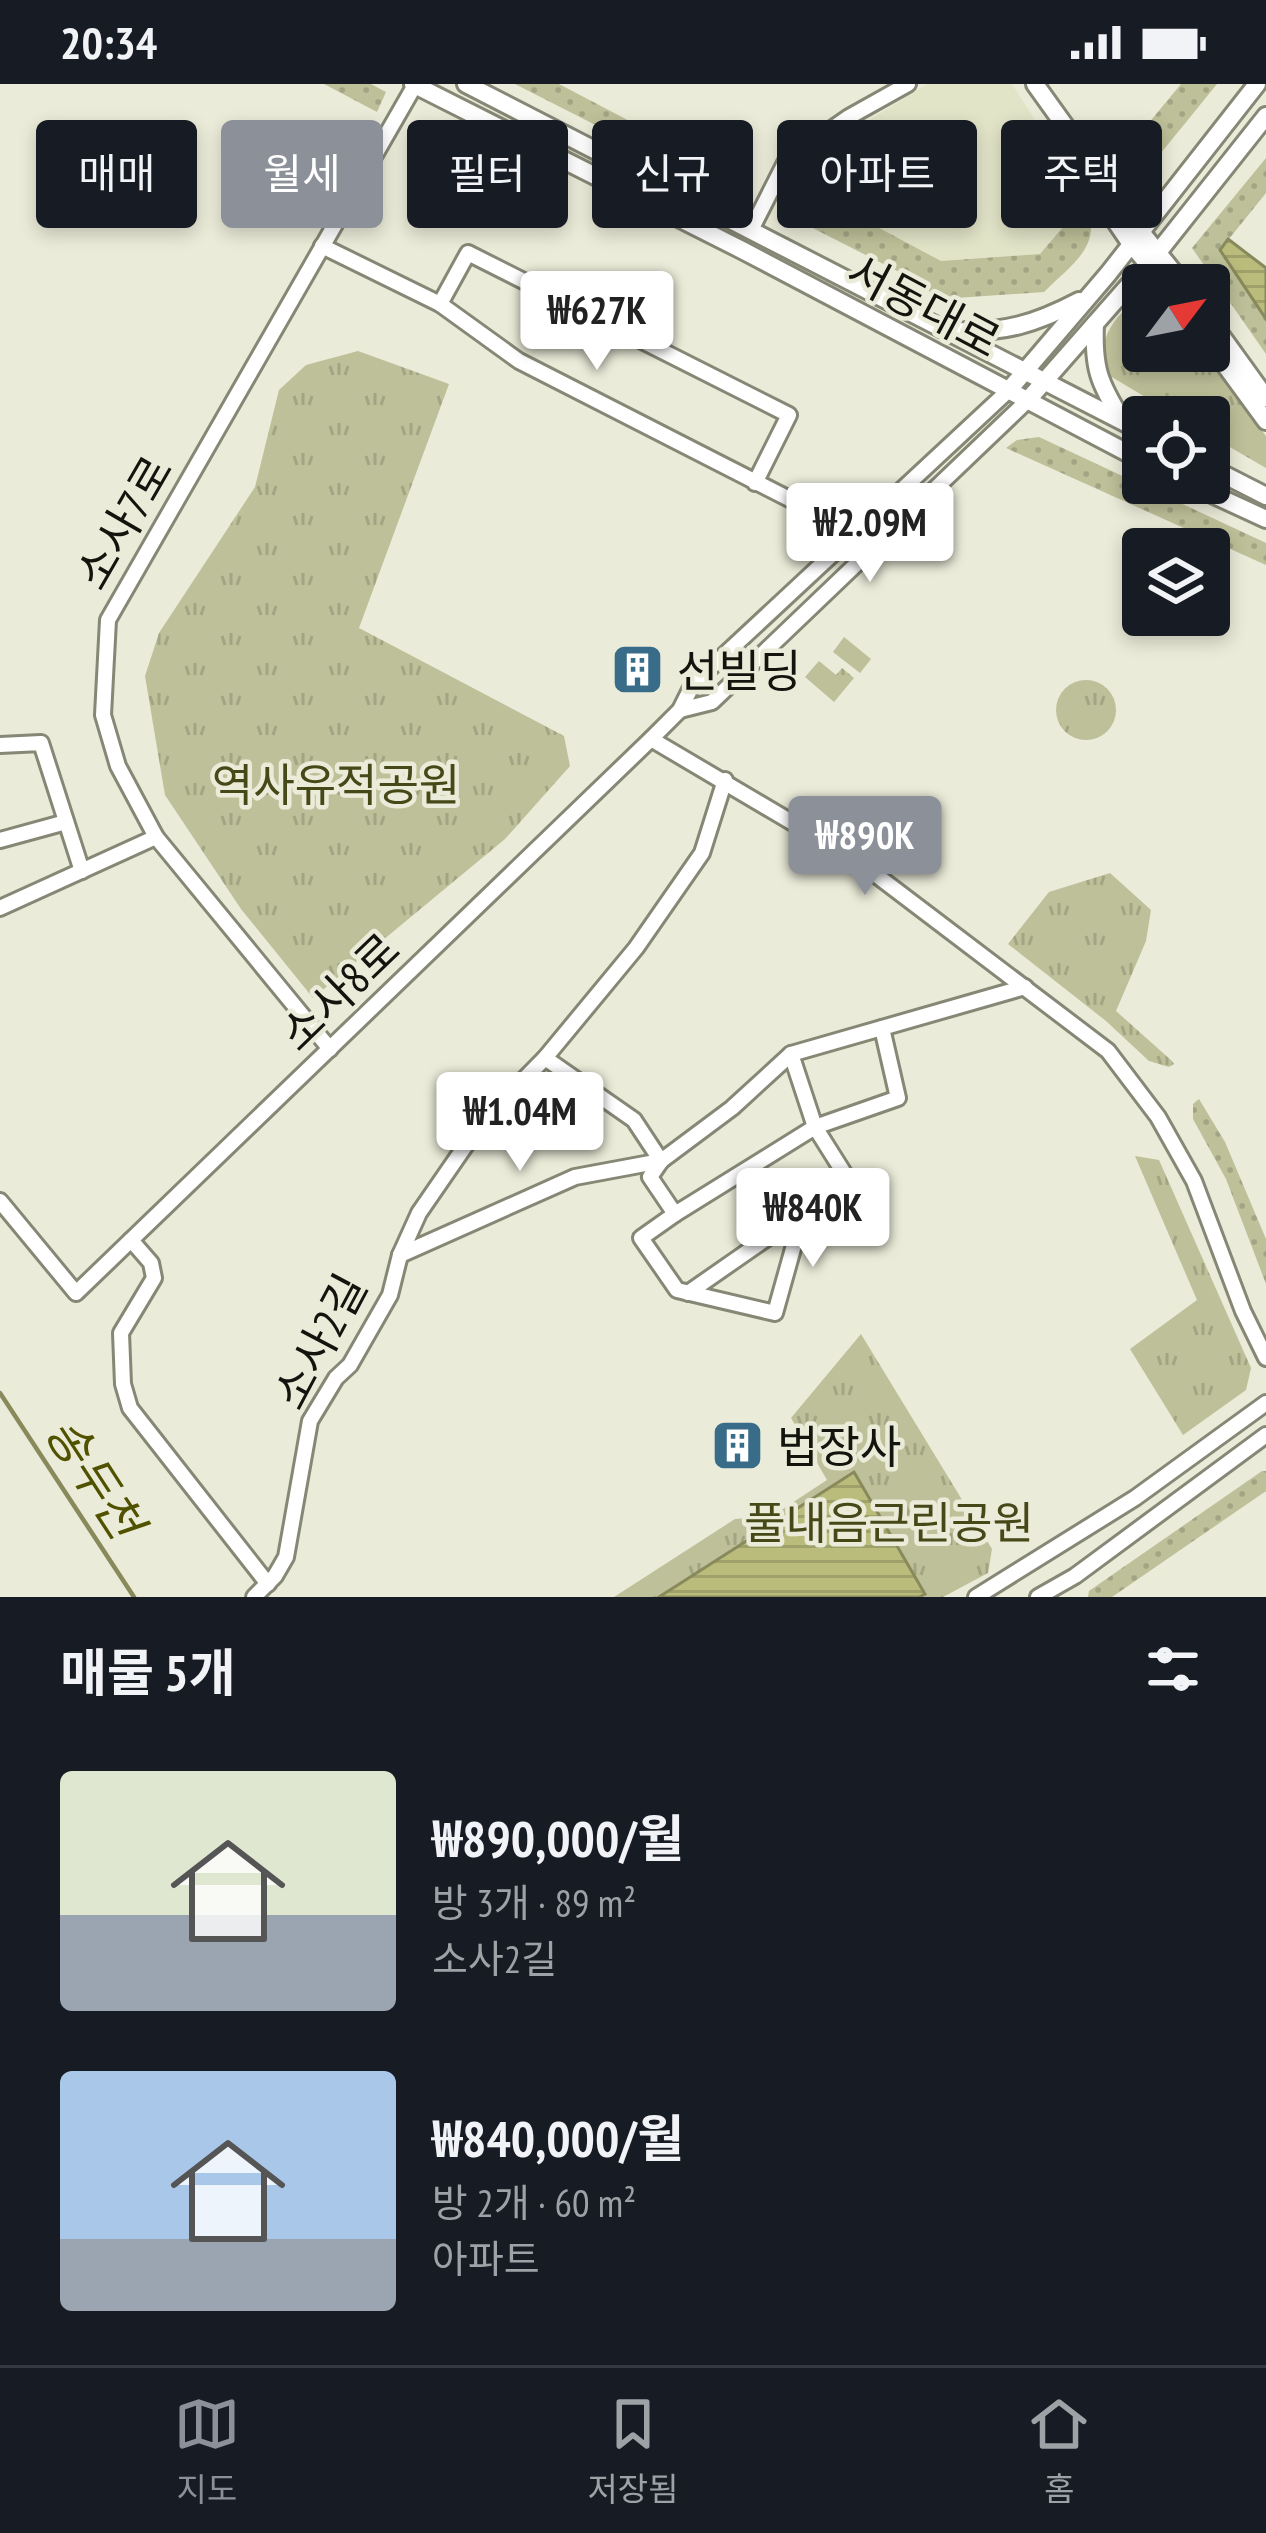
<!DOCTYPE html>
<html lang="ko">
<meta charset="utf-8">
<style>
:root{--surface:#171b24;--page:#242831;--text:#f1f3f6;--muted:#9ea1a6;--line:#363941;--accent:#8c9099}
body{margin:0;font-family:"PT Sans Narrow","Noto Sans KR",sans-serif;background:var(--page);color:var(--text);height:100vh;display:flex;flex-direction:column;font-size:45px;white-space:nowrap}
*{box-sizing:border-box;margin:0}
p{font-size:39px;color:var(--muted)}
.icon{flex:none;width:66px;height:66px;fill:none;stroke:currentColor;stroke-width:2;stroke-linecap:round;stroke-linejoin:round}
.map{position:relative;height:1513px;overflow:hidden}
.drawer{display:flex;flex-direction:column;background:var(--surface);flex:1}
.drawer>*{flex:none}
.guide{position:absolute;left:36px;top:36px;width:1194px;height:108px;display:flex;gap:24px}
.needle{width:78px;rotate:58deg}
.tools{position:absolute;left:1122px;top:180px;display:grid;gap:24px}
.tools a{display:grid;place-items:center;width:108px;height:108px;border-radius:12px;background:var(--surface);box-shadow:0 6px 18px #0003;font-size:60px}
.price{position:absolute;translate:-50% -102px;padding:0 27px;border-radius:12px;background:#fff;color:#222;font-size:39px;line-height:78px;filter:drop-shadow(0 3px 6px #0008)}
.price::after{content:'';position:absolute;left:50%;top:72px;width:36px;height:27px;margin-left:-18px;background:inherit;clip-path:polygon(0 0,100% 0,50% 100%)}
.price.active{background:var(--accent);color:#fff}
ul{padding:0;list-style:none}
li{display:flex;align-items:center;gap:36px;height:300px;padding:0 60px}
li span{display:grid;place-items:center;flex:none;width:336px;height:240px;border-radius:12px;color:#555}
li>.icon{margin-inline-start:auto}
span .icon{width:144px;height:144px;fill:#fffc;stroke-width:1}
li b{font-size:51px}
h2{display:flex;justify-content:space-between;align-items:center;height:144px;padding:0 60px;font-size:51px}
.chip{padding:0 42px;border-radius:12px;background:var(--surface);box-shadow:0 6px 18px #0003;font-size:42px;line-height:108px}
.chip.active{background:var(--accent);color:#fff}
.status{display:flex;justify-content:space-between;align-items:center;height:84px;padding:0 60px;background:var(--surface);direction:ltr}
.status svg{height:33px;fill:currentColor}
.menu{display:flex;justify-content:space-around;align-items:center;height:168px;border-top:3px solid var(--line);background:var(--surface);font-size:33px;color:var(--muted)}
.menu a{display:grid;justify-items:center;gap:6px}
.menu .active{color:var(--accent)}
.map>svg:first-child{display:block}
.built{fill:#e2e4c8}
.grass{fill:url(#grass-dots)}
.park{fill:url(#park-tufts)}
.garden{fill:#bec099}
.water{fill:url(#water-rules);stroke:#888a5b;stroke-width:3}
.lines{fill:none;stroke-linecap:round;stroke-linejoin:round}
.stream{stroke:#888a5b;stroke-width:4.5}
.minor-casing{stroke:#868775;stroke-width:20}
.major-casing{stroke:#868775;stroke-width:22}
.minor{stroke:#fff;stroke-width:14}
.major{stroke:#fff;stroke-width:16}
.labels{text-anchor:middle;dominant-baseline:central;stroke-width:9;stroke-linejoin:round;paint-order:stroke}
.street-label{font-size:45px;fill:#13140d;stroke:#eaebd8}
.poi-label{font-size:45px;fill:#13140d;stroke:#eaebd8;text-anchor:start}
.park-label{font-size:45px;fill:#474817;stroke:#eaebd8}
.water-label{font-size:48px;font-style:italic;fill:#515200;stroke:#eaebd8}
</style>
<div class="status"><b>20:34</b><svg viewBox="0 0 49 12"><path d="M0 12V9h3v3zM5 12V6h3v6zM10 12V3h3v9zM15 12V0h3v12zM26 1h20v11H26zM47 4h2v5h-2z"/></svg></div>
<div class="map">
<svg width="1266" height="1513" viewBox="0 0 1266 1513">
<defs>
<pattern id="grass-dots" width="8" height="8" patternUnits="userSpaceOnUse" patternTransform="scale(3)"><rect width="8" height="8" fill="#bec099"/><path d="M2 2h.1M6 6h.1" fill="none" stroke="#a2a483" stroke-width="1.8" stroke-linecap="round"/></pattern>
<pattern id="park-tufts" width="24" height="20" patternUnits="userSpaceOnUse" patternTransform="scale(3)"><rect width="24" height="20" fill="#bec099"/><path d="M3 7l-1-3M5 7V3M7 7l1-3M15 17l-1-3M17 17v-4M19 17l1-3" fill="none" stroke="#a2a483"/></pattern>
<pattern id="water-rules" width="6" height="5" patternUnits="userSpaceOnUse" patternTransform="scale(3)"><rect width="6" height="5" fill="#babc7c"/><path d="M0 2.5h6" fill="none" stroke="#9fa16a"/></pattern>
</defs>
<rect width="100%" height="100%" fill="#eaebd8"/>
<polygon class="built" points="927,0 1012,0 1086,116 1040,170 941,177 825,115 794,92 855,45"/>
<g class="grass">
<polygon points="324,0 371,0 386,8 377,28"/>
<polygon points="515,0 559,0 740,95 723,106"/>
<polygon points="1181,0 1217,0 1143,91 1127,94 1114,81"/>
<polygon points="1266,74 1266,109 1220,166 1266,235 1266,270 1192,164"/>
<path d="M 794,92 L 825,115 L 941,177 L 1040,170 L 1086,116 C 1103,163 1075,177 1044,208 L 941,215 L 905,191 L 793,134 L 786,117 Z"/>
<polygon points="1039,353 1266,459 1266,481 1006,364 1017,356"/>
<polygon points="1199,1015 1225,1058 1266,1155 1266,1200 1226,1095 1193,1035 1193,1020"/>
<polygon points="1262,1387 1266,1387 1266,1407 1112,1513 1088,1513 1089,1507"/>
</g>
<g class="park">
<path d="M 1143,213 L 1143,267 L 1202,267 L 1266,352 L 1266,384 L 1209,351 L 1209,333 L 1179,333 L 1110,292 C 1091,263 1115,227 1143,213 Z"/>
<polygon points="358,267 449,300 359,544 564,652 570,682 505,755 313,914 241,825 165,711 145,592 159,549 255,403 279,306 306,281"/>
<polygon points="819,577 836,591 842,584 854,594 834,618 805,593"/>
<circle cx="1086" cy="626" r="30"/>
<polygon points="1110,789 1151,826 1146,857 1116,927 1172,977 1174,980 1169,983 1149,977 1106,937 1008,860 1049,808"/>
<polygon points="1135,1072 1159,1076 1251,1284 1246,1306 1183,1351 1130,1265 1197,1216"/>
<polygon points="861,1250 992,1465 988,1489 943,1513 614,1513 735,1435 772,1432 827,1396 791,1334"/>
</g>
<polygon class="garden" points="844,553 871,575 860,589 833,568"/>
<g class="water">
<polygon points="1228,155 1266,184 1266,235 1220,166"/>
<polygon points="854,1388 925,1510 919,1513 659,1513"/>
</g>
<g class="lines">
<polyline class="stream" points="0,1309 134,1513"/>
<defs>
<g id="minor">
<polyline points="751,146 786,77 849,33 908,0"/>
<polyline points="322,162 440,220 519,277 856,449"/>
<polyline points="440,220 468,169 789,331 755,399"/>
<polyline points="680,626 712,618 1027,317"/>
<polyline points="651,655 859,778 1108,967 1158,1033 1194,1097 1243,1227 1266,1274"/>
<polyline points="0,661 41,659 82,787"/>
<polyline points="0,756 66,738"/>
<polyline points="0,824 156,753"/>
<polyline points="330,965 156,753 118,682 103,631 108,536 415,1"/>
<polyline points="545,974 634,1036 661,1077 732,1024 791,970 1025,903"/>
<polyline points="661,1077 650,1093 675,1130 641,1154 677,1206 775,1229 803,1129"/>
<polyline points="0,1117 76,1209 651,655 680,626 693,600 1009,306"/>
<polyline points="675,1130 815,1043 898,1014 882,944"/>
<polyline points="131,1156 151,1179 154,1194 121,1249 123,1300 130,1324 268,1500"/>
<polyline points="400,1171 575,1093 661,1077"/>
<polyline points="688,1209 849,1097 815,1043 791,970"/>
<polyline points="254,1513 275,1492 286,1473 310,1337 336,1294 350,1281 390,1211 400,1171 419,1129 481,1039 545,974 636,864 702,769 725,696"/>
<polyline points="976,1513 1135,1414 1266,1319"/>
<polyline points="1038,1513 1075,1492 1266,1351"/>
</g>
<g id="major">
<polyline points="413,0 742,166 1143,377"/>
<polyline points="466,0 1143,348"/>
<polyline points="1035,0 1141,148 1184,201"/>
<polyline points="1066,65 1131,160 1166,201"/>
<polyline points="1209,235 1266,314"/>
<path d="M 1095,240 C 1093,284 1099,299 1122,336"/>
<path d="M 955,247 C 1004,249 1035,240 1079,217"/>
<polyline points="1209,259 1266,337"/>
<polyline points="1009,306 1108,190 1257,0"/>
<polyline points="1027,317 1159,167 1266,32"/>
<polyline points="1209,383 1266,412"/>
<polyline points="1188,399 1266,435"/>
</g>
</defs>
<use href="#minor" class="minor-casing"/>
<use href="#major" class="major-casing"/>
<use href="#minor" class="minor"/>
<use href="#major" class="major"/>
</g>
<defs>
<symbol id="building-square" viewBox="-11 -11 22 22"><rect x="-9" y="-9" width="18" height="18" rx="4" fill="#386c89" stroke="#eaebd8"/><path d="M-4-6H4V6H1V3H-1V6H-4ZM-2.5-4.3h1.7v1.8h-1.7ZM.8-4.3h1.7v1.8H.8ZM-2.5-1h1.7V.8h-1.7ZM.8-1h1.7V.8H.8Z" fill="#fff"/></symbol>
</defs>
<g fill-rule="evenodd">
<use href="#building-square" x="608" y="556" width="59" height="59"/>
<use href="#building-square" x="708" y="1332" width="59" height="59"/>
</g>
<g class="labels">
<g class="street-label">
<text transform="translate(924 221) rotate(28)">서동대로</text>
<text transform="translate(123 438) rotate(-60)">소사7로</text>
<text transform="translate(339 907) rotate(-44)">소사8로</text>
<text transform="translate(319 1257) rotate(-62)">소사2길</text>
</g>
<g class="poi-label">
<text x="677" y="586">선빌딩</text>
<text x="777" y="1362">법장사</text>
</g>
<g class="park-label">
<text x="336" y="700">역사유적공원</text>
<text x="889" y="1438">풀내음근린공원</text>
</g>
<g class="water-label">
<text transform="translate(95 1393) rotate(57)">송두천</text>
</g>
</g>
</svg>
<div class="tools">
<a><svg class="needle" viewBox="-14 -14 28 28"><path d="M0-13l5 13h-10z" fill="#e53935"/><path d="M0 13l5-13h-10z" fill="#9ea1a6"/></svg></a>
<a><svg class="icon" aria-label="locate" viewBox="0 0 24 24"><circle cx="12" cy="12" r="6"/><path d="M12 2v4M12 18v4M2 12h4M18 12h4"/></svg></a>
<a><svg class="icon" aria-label="layers" viewBox="0 0 24 24"><path d="M12 4l9 5-9 5-9-5zM3 14l9 5 9-5"/></svg></a>
</div>
<b class="price" style="left:597px;top:289px">₩627K</b>
<b class="price" style="left:870px;top:501px">₩2.09M</b>
<b class="price active" style="left:865px;top:814px">₩890K</b>
<b class="price" style="left:520px;top:1090px">₩1.04M</b>
<b class="price" style="left:813px;top:1186px">₩840K</b>
<div class="guide">
<a class="chip">매매</a>
<a class="chip active">월세</a>
<a class="chip">필터</a>
<a class="chip">신규</a>
<a class="chip">아파트</a>
<a class="chip">주택</a>
</div>
</div>
<section class="drawer">
<h2>매물 5개<svg class="icon" aria-label="filters" viewBox="0 0 24 24"><path d="M4 7h16M4 17h16"/><circle cx="9" cy="7" r="2"/><circle cx="15" cy="17" r="2"/></svg></h2>
<ul>
<li><span style="background:linear-gradient(#dfe7d0 60%,#9aa5b1 0)"><svg class="icon" aria-label="home" viewBox="0 0 24 24"><path d="M3 11l9-7 9 7M6 9v11h12V9"/></svg></span><div><b>₩890,000/월</b><p>방 3개 · 89 m²</p><p>소사2길</p></div></li>
<li><span style="background:linear-gradient(#a9c7e8 70%,#9aa5b1 0)"><svg class="icon" aria-label="home" viewBox="0 0 24 24"><path d="M3 11l9-7 9 7M6 9v11h12V9"/></svg></span><div><b>₩840,000/월</b><p>방 2개 · 60 m²</p><p>아파트</p></div></li>
</ul>
</section>
<nav class="menu">
<a class="active"><svg class="icon" aria-label="map" viewBox="0 0 24 24"><path d="M3 6l6-2 6 2 6-2v14l-6 2-6-2-6 2zM9 4v14M15 6v14"/></svg>지도</a>
<a><svg class="icon" aria-label="saved" viewBox="0 0 24 24"><path d="M7 4h10v16l-5-4-5 4z"/></svg>저장됨</a>
<a><svg class="icon" aria-label="home" viewBox="0 0 24 24"><path d="M3 11l9-7 9 7M6 9v11h12V9"/></svg>홈</a>
</nav>
